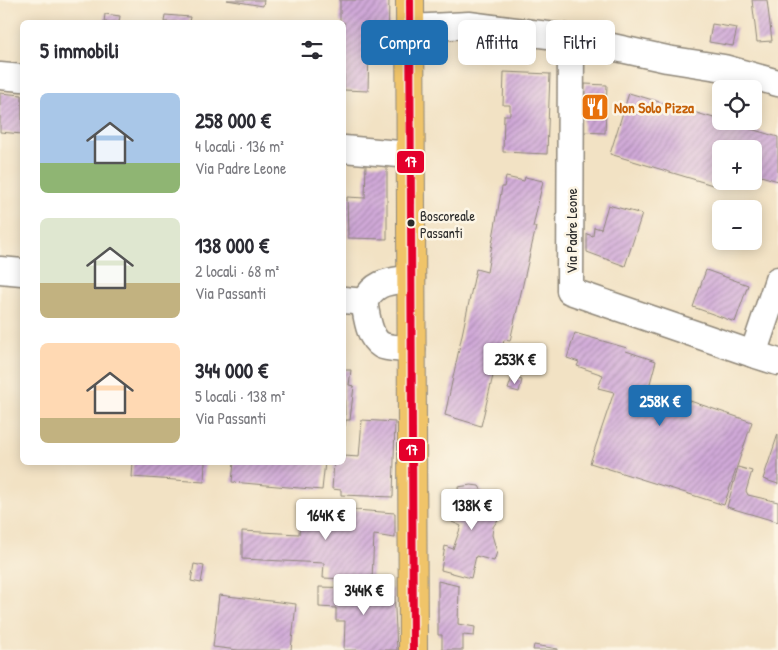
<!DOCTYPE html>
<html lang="it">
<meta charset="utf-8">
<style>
:root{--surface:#fff;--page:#f7f7f7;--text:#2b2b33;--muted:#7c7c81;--accent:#1f6fb2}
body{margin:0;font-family:"Patrick Hand",sans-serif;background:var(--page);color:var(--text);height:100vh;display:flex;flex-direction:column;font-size:19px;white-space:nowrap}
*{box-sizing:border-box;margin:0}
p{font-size:16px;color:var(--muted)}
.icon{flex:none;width:28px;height:28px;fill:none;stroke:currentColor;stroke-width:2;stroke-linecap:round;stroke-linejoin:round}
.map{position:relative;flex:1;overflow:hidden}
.drawer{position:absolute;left:20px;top:20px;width:326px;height:445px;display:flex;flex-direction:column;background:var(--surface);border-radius:8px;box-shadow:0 2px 12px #0003}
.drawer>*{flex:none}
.hud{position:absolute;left:361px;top:20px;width:341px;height:45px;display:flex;gap:10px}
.buttons{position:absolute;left:712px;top:80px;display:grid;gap:10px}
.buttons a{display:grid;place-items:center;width:50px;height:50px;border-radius:8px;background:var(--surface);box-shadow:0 2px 12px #0003;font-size:25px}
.price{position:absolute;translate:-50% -42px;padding:0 11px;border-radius:5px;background:#fff;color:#222;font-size:16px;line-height:32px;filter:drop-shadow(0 1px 2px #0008)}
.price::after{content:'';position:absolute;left:50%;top:30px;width:15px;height:11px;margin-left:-8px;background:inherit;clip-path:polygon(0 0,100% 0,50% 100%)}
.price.current{background:var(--accent);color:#fff}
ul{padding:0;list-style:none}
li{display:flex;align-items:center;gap:15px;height:125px;padding:0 20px}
li span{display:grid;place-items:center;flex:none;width:140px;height:100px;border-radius:8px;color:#555}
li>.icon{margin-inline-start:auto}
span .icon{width:60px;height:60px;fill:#fffc;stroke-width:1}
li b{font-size:21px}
h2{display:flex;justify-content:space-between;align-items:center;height:60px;padding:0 20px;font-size:21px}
.tag{padding:0 18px;border-radius:8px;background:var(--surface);box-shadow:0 2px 12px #0003;font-size:18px;line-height:45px}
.tag.current{background:var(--accent);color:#fff}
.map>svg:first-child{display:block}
.building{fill:url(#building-hatch)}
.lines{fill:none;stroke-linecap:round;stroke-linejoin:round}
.minor-casing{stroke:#8e8678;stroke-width:29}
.major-casing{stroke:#8e8678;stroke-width:30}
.minor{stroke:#fff;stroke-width:26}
.major{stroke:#f0c469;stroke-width:28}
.bus-1-casing{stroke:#fcf5e5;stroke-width:11}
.bus-1{stroke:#e4002b;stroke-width:8}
.bus-dot{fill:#2b2b2b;stroke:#fcf5e5;stroke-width:2}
.labels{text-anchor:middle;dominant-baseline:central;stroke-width:5;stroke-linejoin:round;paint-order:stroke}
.bus-label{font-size:14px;fill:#2b2b2b;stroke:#fcf5e5;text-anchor:start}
.food-label{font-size:15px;font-weight:bold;fill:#c56008;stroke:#fcf5e5;text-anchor:start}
.street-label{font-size:15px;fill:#2b2b2b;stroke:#fcf5e5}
.line-badge{stroke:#fcf5e5;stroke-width:2}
.badge-label{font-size:14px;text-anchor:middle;font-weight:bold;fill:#fff}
</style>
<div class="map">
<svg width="778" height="650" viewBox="0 0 778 650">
<defs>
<pattern id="building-hatch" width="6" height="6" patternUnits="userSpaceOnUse" patternTransform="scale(1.25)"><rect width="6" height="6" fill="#d0a9d8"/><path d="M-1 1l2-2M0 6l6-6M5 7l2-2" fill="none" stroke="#a98aaf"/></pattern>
</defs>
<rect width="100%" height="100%" fill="#fcf5e5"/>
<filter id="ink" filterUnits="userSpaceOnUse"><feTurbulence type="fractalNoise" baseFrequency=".02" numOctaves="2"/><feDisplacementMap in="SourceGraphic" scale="10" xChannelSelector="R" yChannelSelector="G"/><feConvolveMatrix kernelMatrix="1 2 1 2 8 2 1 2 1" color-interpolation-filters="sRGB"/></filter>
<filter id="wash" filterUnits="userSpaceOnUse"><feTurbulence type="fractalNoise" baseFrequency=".0096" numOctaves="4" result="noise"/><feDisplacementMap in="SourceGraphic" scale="20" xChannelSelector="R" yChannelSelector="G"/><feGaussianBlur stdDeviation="1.12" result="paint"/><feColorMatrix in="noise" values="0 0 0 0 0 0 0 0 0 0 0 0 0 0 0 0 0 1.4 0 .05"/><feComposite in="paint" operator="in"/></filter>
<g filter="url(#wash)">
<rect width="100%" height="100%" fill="#f2e2c4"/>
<g id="blocks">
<g class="building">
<polygon points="227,0 264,0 263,6"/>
<polygon points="340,0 389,0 388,49 369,48 368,91 344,90 344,22 340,22"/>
<polygon points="752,0 767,0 772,41 757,42"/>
<polygon points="105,14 120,16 119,22 104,22"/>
<polygon points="165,15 190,17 189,22 164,22"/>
<polygon points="712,24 737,28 733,46 709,42"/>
<polygon points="504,72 550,74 547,154 503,152 504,115 510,115 510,105 503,105"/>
<polygon points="585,84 607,85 605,133 583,132"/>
<polygon points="0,93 22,95 22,134 0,132"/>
<polygon points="629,93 778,137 778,181 754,174 754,149 721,149 721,167 716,186 610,154"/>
<polygon points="366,164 387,165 387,239 348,238 347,197 365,198"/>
<polygon points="506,177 524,181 525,177 543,181 533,227 536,227 510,341 504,340 500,359 497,359 481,426 445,415 476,269 487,272 502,187 504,187"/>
<polygon points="608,205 642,214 625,266 587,252 587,234 593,236 594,227 601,229"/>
<polygon points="706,270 748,285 735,322 693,307"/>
<polygon points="575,333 627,348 626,351 656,361 649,387 752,422 724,505 590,463 614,392 598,388 603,375 577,366 579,362 567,358"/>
<polygon points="344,370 351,370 349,385 354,386 350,420 346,420 345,426"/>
<polygon points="512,377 522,380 519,392 508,389"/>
<polygon points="362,420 395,422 393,497 341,495 341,490 332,489 334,462 344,462 344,456 359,457"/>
<polygon points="778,434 778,484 763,479"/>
<polygon points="133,462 205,462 204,482 132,477"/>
<polygon points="234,462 325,462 322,490 232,482"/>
<polygon points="738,467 752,471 746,491 748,495 778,502 778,522 727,507"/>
<polygon points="471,485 479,486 484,494 501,498 495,513 502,514 493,527 492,535 497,552 494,561 476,556 471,578 441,570 445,546 453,549 461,526 452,522 450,518 453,504 461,501 459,497 458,487"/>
<polygon points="301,506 395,513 395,538 374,535 372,580 323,578 324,563 242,559 242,531 299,534"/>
<polygon points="194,564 204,566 201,583 191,581"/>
<polygon points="438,581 459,586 458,624 475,627 474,636 463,635 463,650 442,650 442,635 438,635"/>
<polygon points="319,587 394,589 397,650 344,650 345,621 336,621 336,608 319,607"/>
<polygon points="219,595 296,604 291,650 238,650 213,647"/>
<polygon points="534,645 558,649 558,650 533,650"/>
</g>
</g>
</g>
<g filter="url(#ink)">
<use href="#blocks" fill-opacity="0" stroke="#8e8678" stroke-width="1"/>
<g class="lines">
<defs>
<g id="minor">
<polyline points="410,28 469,25 571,38 667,59 724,68 778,83"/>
<polyline points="571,38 570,291 753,354 778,280"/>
<polyline points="0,76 22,78"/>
<polyline points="344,149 410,155"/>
<polyline points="0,270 22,272"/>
<path d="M 344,300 L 364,302 C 376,280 390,282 412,278"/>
<path d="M 364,302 C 367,315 368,337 381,345 C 389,349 403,348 412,350"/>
<polyline points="753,354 778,362"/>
</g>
<polyline id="major" points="410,0 413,650"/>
</defs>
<use href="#minor" class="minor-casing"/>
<use href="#major" class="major-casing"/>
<use href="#minor" class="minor"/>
<use href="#major" class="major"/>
<defs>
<polyline id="bus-1" points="410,0 413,650"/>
</defs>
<use href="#bus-1" class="bus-1-casing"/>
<use href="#bus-1" class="bus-1"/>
</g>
</g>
<defs>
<symbol id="restaurant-square" viewBox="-11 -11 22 22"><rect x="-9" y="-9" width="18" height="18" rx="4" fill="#e8710a" stroke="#fcf5e5"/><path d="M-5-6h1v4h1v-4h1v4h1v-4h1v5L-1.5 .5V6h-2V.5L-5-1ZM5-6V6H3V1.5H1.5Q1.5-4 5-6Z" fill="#fff"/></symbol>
</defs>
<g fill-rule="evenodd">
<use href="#restaurant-square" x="579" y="91" width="32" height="32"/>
</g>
<circle class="bus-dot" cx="411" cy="223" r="4.5"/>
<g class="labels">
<g class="bus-label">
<text x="420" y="215">Boscoreale<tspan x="420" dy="17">Passanti</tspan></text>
</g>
<g class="food-label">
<text x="614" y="107">Non Solo Pizza</text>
</g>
<g class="street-label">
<text transform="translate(571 231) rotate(-90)">Via Padre Leone</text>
</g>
</g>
<g class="line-badge">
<rect x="396" y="150" width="29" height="24" rx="5" fill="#e4002b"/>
<rect x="398" y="438" width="28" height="24" rx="5" fill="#e4002b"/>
</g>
<g class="badge-label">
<text x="411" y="167">17</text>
<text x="412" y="455">17</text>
</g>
</svg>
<div class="buttons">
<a><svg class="icon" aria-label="locate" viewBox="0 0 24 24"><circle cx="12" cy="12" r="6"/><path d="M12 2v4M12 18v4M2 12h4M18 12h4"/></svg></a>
<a>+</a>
<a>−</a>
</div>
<b class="price" style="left:515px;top:385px">253K €</b>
<b class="price current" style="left:660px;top:427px">258K €</b>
<b class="price" style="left:472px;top:531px">138K €</b>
<b class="price" style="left:326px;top:541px">164K €</b>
<b class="price" style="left:364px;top:616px">344K €</b>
<div class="hud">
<a class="tag current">Compra</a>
<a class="tag">Affitta</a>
<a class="tag">Filtri</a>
</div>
<section class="drawer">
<h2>5 immobili<svg class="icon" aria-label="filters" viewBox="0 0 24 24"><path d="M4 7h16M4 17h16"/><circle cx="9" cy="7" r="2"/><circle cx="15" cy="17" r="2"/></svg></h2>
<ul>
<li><span style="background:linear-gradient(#a9c7e8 70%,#8fb573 0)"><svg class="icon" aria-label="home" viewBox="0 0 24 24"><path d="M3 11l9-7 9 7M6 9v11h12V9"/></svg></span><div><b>258 000 €</b><p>4 locali · 136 m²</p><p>Via Padre Leone</p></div></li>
<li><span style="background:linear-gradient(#dfe7d0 65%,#c2b280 0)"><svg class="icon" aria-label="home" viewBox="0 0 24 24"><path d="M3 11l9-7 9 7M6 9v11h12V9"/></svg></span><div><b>138 000 €</b><p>2 locali · 68 m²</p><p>Via Passanti</p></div></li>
<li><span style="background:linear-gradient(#ffd9b3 75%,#c2b280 0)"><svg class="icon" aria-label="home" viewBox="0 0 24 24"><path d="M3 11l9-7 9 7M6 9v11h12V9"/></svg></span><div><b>344 000 €</b><p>5 locali · 138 m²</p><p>Via Passanti</p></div></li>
</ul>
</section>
</div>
